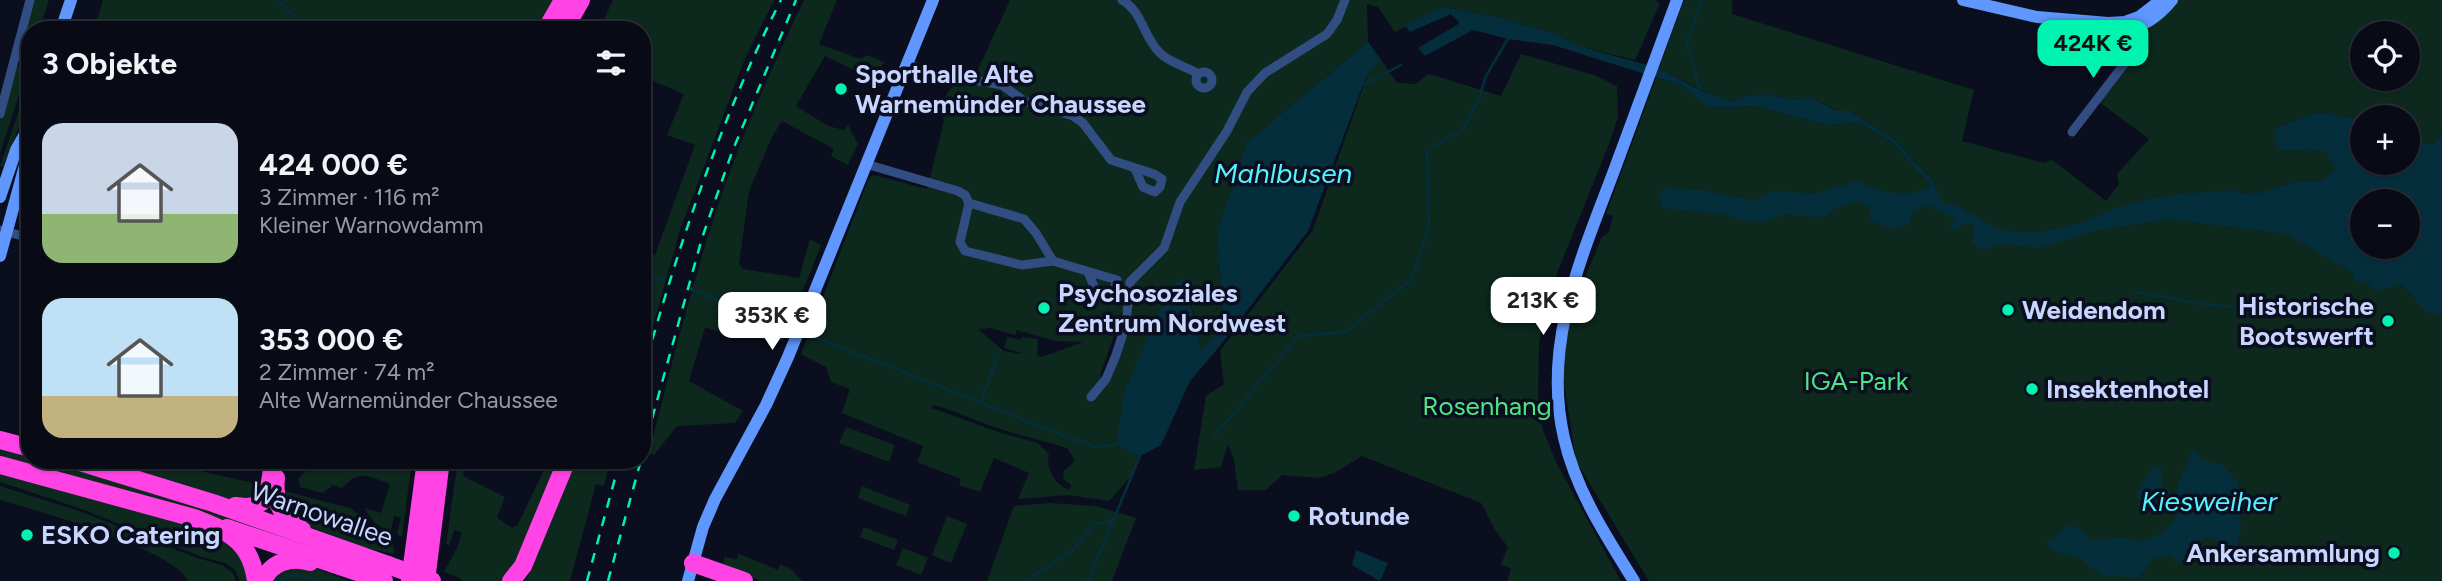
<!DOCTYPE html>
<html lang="de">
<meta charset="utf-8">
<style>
:root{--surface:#080a16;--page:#161823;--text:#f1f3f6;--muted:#989aa1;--line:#292b35;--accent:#00f3af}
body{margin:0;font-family:Figtree,sans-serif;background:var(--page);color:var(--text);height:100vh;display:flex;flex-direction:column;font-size:26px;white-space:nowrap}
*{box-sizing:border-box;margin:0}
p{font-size:23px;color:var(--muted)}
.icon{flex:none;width:38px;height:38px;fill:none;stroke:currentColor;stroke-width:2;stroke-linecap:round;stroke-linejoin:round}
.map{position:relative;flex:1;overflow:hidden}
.sheet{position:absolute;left:21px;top:21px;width:630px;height:448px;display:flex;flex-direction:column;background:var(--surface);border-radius:28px;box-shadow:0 2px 5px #0004,0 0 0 2px var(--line)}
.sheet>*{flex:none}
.tools{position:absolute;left:2350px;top:21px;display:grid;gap:14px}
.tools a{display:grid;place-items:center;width:70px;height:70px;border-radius:50%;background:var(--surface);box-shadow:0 2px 5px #0004,0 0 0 2px var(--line);font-size:35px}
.price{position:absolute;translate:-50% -60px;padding:0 16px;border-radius:14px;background:#fff;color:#222;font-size:23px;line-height:46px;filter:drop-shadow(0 2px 4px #0008)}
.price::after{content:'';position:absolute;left:50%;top:42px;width:21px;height:16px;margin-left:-10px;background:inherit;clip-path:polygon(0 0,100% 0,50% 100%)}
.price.selected{background:var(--accent);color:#111}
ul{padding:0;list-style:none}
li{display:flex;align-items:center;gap:21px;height:175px;padding:0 21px}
li span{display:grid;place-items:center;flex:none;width:196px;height:140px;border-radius:21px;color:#555}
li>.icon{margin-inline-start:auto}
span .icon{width:84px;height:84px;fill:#fffc;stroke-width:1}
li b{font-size:30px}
h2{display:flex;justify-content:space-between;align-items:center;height:84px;padding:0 21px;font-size:30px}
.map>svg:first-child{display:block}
.green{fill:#0d291d;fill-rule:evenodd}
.water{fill:#052e3d;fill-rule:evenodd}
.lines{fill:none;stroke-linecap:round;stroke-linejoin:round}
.stream{stroke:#052e3d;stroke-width:2.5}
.street{stroke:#324d81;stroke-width:9}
.secondary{stroke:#5f97ff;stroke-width:12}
.highway{stroke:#ff43e4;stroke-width:18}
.rail{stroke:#00f3af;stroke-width:2.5;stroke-dasharray:10 9;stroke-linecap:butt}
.highway-bridge{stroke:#ff43e4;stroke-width:18}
.poi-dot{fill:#00f3af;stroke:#0a0e1e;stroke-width:2.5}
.labels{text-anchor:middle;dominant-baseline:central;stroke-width:7;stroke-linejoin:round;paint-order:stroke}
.poi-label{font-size:26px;font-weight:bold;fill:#c8d6ff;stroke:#0a0e1e;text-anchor:start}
.park-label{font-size:26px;fill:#4ce785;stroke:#0a0e1e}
.street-label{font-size:26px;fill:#c8d6ff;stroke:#0a0e1e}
.water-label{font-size:28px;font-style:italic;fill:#56f1ff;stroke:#0a0e1e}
</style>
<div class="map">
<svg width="2442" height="581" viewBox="0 0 2442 581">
<rect width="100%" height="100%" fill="#0a0e1e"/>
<g class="green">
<polygon points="33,0 49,0 39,30 30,30 29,60 18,55"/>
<polygon points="103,0 557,0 539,30 94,30"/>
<polygon points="613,0 774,0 744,61 680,230 642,365 642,251 655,255 695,145 667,135 684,94 642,76 642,30 599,30"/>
<path d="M 804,0 L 837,0 L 819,44 L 860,59 L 867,55 L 885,62 L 872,79 L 825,56 L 796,106 L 828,126 L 844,130 L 848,125 L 858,144 L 848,165 L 831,156 L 834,149 L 782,121 L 772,137 L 749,191 L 739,264 L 743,269 L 799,278 L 810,239 L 821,245 L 783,341 L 721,333 L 705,327 L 689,381 L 743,411 L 735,423 L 677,426 L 654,455 L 649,453 C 665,390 681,326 700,263 C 726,172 763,85 804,0 Z"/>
<path d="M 1010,0 L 1655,0 L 1660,3 L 1635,60 L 1582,47 L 1553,33 L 1498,17 L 1442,7 L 1395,32 L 1378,7 L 1367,4 L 1368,42 L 1249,142 L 1217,233 L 1224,324 L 1201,352 L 1186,278 L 1119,447 L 1140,456 L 1131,476 L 1109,501 L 1068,495 L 1018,499 L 1029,473 L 994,458 L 980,492 L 959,485 L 961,479 L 917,462 L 923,446 L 842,413 L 850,389 L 831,382 L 826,367 L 801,354 L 869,178 L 873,175 L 927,189 L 944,121 C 939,102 947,91 960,79 L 973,80 ZM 1124,306 L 1132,306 L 1131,325 L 1110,381 L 1100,376 ZM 991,328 L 1015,335 L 1017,330 L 1056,341 L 1083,342 L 1042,357 L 1037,356 L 1038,339 L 1022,337 L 1021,340 L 1007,337 L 1004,348 L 1021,353 L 1021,354 L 1004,351 L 978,329 ZM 933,405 C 953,410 974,420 994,427 C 1018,435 1043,441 1067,448 L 1073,457 L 1074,462 L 1064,471 L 1063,479 L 1071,485 L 1070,490 C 1056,486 1045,469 1049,454 L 1038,443 L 1001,433 L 932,408 Z"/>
<path d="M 1684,0 L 1732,0 L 1732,14 L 1974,90 L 1962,141 L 2044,163 L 2052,160 L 2106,201 L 2119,184 L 2117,174 L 2149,139 L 2099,102 L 2136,50 L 2135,39 L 2137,33 L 2175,0 L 2442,0 L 2442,134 L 2436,143 L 2408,145 L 2408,117 L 2362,117 L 2362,120 L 2319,112 L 2275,128 L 2293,149 L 2325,151 L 2337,169 L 2323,180 L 2290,183 L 2252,195 L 2234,190 L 2166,197 L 2362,247 L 2442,299 L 2442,581 L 1649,581 L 1576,461 L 1562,370 L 1572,308 L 1602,237 L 1609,232 L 1613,216 L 1606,214 L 1656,78 L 1684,86 L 1710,108 L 1756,106 L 1825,125 L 1860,123 L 1896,145 L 1916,170 L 1930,183 L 1928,188 L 1938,192 L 1899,143 L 1850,111 L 1839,111 L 1811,98 L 1789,99 L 1770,94 L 1750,95 L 1730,101 L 1701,90 L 1659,68 ZM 2362,33 L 2408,33 L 2408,79 L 2362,79 Z"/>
<polygon points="1521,54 1594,75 1617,86 1618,117 1609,144 1547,298 1539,343 1538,402 1543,430 1556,462 1621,581 1507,581 1511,569 1501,564 1508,547 1495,530 1481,503 1362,456 1336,472 1320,478 1282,475 1266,490 1238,490 1234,460 1228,444 1221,467 1194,470 1206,396 1224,384 1220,351 1313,230 1368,73 1382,61 1397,83 1415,84 1429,74 1501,96"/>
<polygon points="16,66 27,71 0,153 0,122"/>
<polygon points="30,78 30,99 3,167 0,166"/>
<polygon points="846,427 895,445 889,462 839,443"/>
<polygon points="0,449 30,458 30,460 81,470 213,511 342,557 0,458"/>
<polygon points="102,460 153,460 266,486 263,495 231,501"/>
<path d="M 310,460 L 412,460 L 402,537 L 397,534 L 401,518 L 394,516 L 390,533 L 375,523 L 364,508 L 381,513 L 390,484 C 367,476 360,469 342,488 L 333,485 L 323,493 L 300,487 L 298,479 L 307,470 Z"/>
<polygon points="458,460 466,460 463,476 505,497 497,518 512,528 517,526 549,460 563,460 518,568 505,581 462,581 460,578 444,572 457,548 462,532 454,530 449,546 446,544"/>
<polygon points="576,460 617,460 615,467 609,466 604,486 596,484 570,581 526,581"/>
<polygon points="0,470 189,522 239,549 251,581 240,581 235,570 225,563 202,557 82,509 0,482"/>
<path d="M 0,486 L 82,512 L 194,557 L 222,565 L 233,573 L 236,581 L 188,581 C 178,551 33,509 0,500 Z"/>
<polygon points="862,486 910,505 906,516 858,498"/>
<polygon points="280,490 350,508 357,513 371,532 393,543 394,554 366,548 298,522"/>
<polygon points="1050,503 1096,506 1136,518 1112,581 987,581 1014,506"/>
<polygon points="947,516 967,524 951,563 932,555"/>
<polygon points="864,527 898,540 894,550 860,537"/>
<polygon points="903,548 928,558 921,575 896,565"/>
<polygon points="739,554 778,570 780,564 791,569 802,581 760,581 723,564 725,556 736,560"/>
<polygon points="304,564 349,581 268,581 273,573"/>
</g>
<g class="water">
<path d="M 1442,7 L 1498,17 L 1553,33 L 1582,47 L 1659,68 L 1700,90 L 1730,101 L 1750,95 L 1770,94 L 1789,99 L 1811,98 L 1838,111 L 1850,111 L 1899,143 L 1914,162 L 1933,181 L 1943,203 L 1954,204 L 1994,227 L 2012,232 L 2037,233 L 2083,223 L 2113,209 L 2148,199 L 2179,194 L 2234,190 L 2252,195 L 2290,183 L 2323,180 L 2336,169 L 2325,151 L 2277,150 L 2275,128 L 2319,112 L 2362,120 L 2362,163 L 2408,163 L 2408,145 L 2436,143 L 2442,134 L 2442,316 L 2423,310 L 2412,294 L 2400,284 L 2376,291 L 2370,287 L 2368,281 L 2353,281 L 2354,273 L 2287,234 L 2168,219 L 2093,231 L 2041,248 L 2003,244 L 1982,250 L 1972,242 L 1975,225 L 1964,224 L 1953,230 L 1949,227 L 1955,219 L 1928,205 L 1913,211 L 1910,224 L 1892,229 L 1871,221 L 1869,207 L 1855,201 L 1837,208 L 1827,216 L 1818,217 L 1783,214 L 1765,222 L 1743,221 L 1724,214 L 1663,208 L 1659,196 L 1664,188 L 1702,190 L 1754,201 L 1770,192 L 1781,191 L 1815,194 L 1857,181 C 1883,192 1901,199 1928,188 L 1930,183 L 1916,170 L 1896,145 L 1860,123 L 1825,125 L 1756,106 L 1709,108 L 1683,86 L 1553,45 L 1508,39 L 1473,30 L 1425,56 L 1418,48 L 1460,23 L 1451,14 L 1410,32 L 1405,25 ZM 2362,201 L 2408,201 L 2408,247 L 2362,247 Z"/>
<polygon points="1368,42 1382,61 1368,73 1363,85 1308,231 1219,347 1190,381 1161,445 1140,456 1119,447 1117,441 1124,393 1170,286 1185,278 1201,351 1224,324 1217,233 1247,143"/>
<path d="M 2193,449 L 2200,459 L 2222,465 L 2238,483 L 2243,501 L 2240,515 L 2241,529 L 2236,548 L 2206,537 L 2178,564 L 2170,555 L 2153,558 L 2138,578 L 2101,575 L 2078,557 L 2057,552 L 2046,543 L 2058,537 L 2067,525 L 2081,529 L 2089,539 C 2101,541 2110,538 2122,538 C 2128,538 2133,541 2139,541 C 2155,541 2171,527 2178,514 L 2174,499 L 2138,499 L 2136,495 L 2154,466 L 2162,469 L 2161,489 L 2175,495 C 2180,478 2187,464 2193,449 Z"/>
<polygon points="1356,550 1388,563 1380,581 1352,565"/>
</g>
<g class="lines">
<g class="stream">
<polyline points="278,0 308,30"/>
<polyline points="1363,85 1401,65"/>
<polyline points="1700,90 1687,44 1702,0"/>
<polyline points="642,273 664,281"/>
<polyline points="691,289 794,330"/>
<polyline points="2135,292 2204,304 2318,316"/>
<polyline points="804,333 1073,439 1096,447 1118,444"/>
<polyline points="981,402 998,356"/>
<polyline points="1213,438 1298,336 1345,332 1412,279 1429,228 1427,150 1464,129 1478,101 1486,76 1509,37"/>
<polyline points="279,581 295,574 318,581"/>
<polyline points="1025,581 1072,551 1095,524 1115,520"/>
<polyline points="1088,581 1140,456"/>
</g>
<g class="street">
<path d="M 1122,0 C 1142,11 1144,38 1160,53 C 1168,62 1187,67 1199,74"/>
<polyline points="907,63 929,72 1002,85 1024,101 1073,116 1083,123 1111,160 1154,174 1162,179 1160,187 1155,192 1143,187 1135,169"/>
<circle cx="1204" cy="80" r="8"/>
<polyline points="0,114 30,0"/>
<polyline points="2072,132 2128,59 2132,51 2129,31"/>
<polyline points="866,164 958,191 965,195 969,203 1024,219 1036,233 1053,261 1117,280 1112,295 1106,299 1098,296 1088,272"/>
<polyline points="969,203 960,242 965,251 1022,265 1053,261"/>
<polyline points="0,230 30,238"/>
<polyline points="1091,397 1106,379 1116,355 1126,324 1130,282 1164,248 1180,202 1227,131 1247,92 1265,73 1327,34 1337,20 1345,0"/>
<polyline points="253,460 253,462"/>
</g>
<g class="secondary">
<polyline points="1963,0 2037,17 2108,23 2125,22 2139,17 2161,0"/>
<path d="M 2061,25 C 2106,36 2140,39 2172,0"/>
<polyline points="61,30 71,0"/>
<polyline points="0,197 16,150 30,125"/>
<polyline points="0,256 30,147"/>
<polyline points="688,581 703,527 715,499 766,405 788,357 933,0"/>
<path d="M 1634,581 C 1606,536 1576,491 1564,438 C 1541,340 1585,250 1618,160 C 1638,107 1657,53 1677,0"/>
</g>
<g class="highway">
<polyline points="546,30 563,0"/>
<polyline points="564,30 581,0"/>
<polyline points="0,440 30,448"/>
<polyline points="73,460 213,503 388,565"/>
<path d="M 0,465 L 194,518 C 228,531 251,541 256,581"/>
<path d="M 276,478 C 273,501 282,518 302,530"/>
<path d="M 235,506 C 271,512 269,489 273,460"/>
<polyline points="227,528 384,581"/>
<polyline points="693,563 744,581"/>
<path d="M 263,581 C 271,562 291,556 310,562"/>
<polyline points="410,581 426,460"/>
<polyline points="426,581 441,460"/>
<polyline points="511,581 523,566 567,460"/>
</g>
<g class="rail">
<path d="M 642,376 C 678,247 720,120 781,0"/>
<polyline points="642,455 702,238 732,152 796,0"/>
<polyline points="587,581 620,460"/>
<polyline points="608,581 641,460"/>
</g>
<polyline class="highway-bridge" points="388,565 432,581"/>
</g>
<g class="poi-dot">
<circle cx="841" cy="89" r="7"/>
<circle cx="1044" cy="308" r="7"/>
<circle cx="2008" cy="310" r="7"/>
<circle cx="2388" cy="321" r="7"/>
<circle cx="2032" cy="389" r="7"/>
<circle cx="1294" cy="516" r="7"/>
<circle cx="27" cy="535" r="7"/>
<circle cx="2394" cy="553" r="7"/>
</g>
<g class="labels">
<g class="poi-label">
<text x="855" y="74">Sporthalle Alte<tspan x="855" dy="30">Warnemünder Chaussee</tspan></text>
<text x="1058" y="293">Psychosoziales<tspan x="1058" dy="30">Zentrum Nordwest</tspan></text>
<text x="2374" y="306" text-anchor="end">Historische<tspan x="2374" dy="30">Bootswerft</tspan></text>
<text x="2022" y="310">Weidendom</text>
<text x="2046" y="389">Insektenhotel</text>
<text x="1308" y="516">Rotunde</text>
<text x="41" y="535">ESKO Catering</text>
<text x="2380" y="553" text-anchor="end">Ankersammlung</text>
</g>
<g class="park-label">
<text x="1856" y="381">IGA-Park</text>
<text x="1487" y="406">Rosenhang</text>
</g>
<g class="street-label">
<text transform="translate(322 514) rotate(19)">Warnowallee</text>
</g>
<g class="water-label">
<text x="1283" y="173">Mahlbusen</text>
<text x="2209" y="501">Kiesweiher</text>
</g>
</g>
</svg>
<div class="tools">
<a><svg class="icon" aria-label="locate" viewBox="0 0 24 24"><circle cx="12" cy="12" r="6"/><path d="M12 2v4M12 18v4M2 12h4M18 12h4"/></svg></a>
<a>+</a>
<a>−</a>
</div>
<b class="price selected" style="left:2093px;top:80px">424K €</b>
<b class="price" style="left:1543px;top:337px">213K €</b>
<b class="price" style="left:772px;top:352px">353K €</b>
<section class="sheet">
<h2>3 Objekte<svg class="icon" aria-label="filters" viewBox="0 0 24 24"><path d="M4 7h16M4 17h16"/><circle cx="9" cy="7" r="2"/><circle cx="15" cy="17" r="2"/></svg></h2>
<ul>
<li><span style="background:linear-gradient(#c9d6e8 65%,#8fb573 0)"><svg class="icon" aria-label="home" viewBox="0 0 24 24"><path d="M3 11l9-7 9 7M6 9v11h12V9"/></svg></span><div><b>424 000 €</b><p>3 Zimmer · 116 m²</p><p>Kleiner Warnowdamm</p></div></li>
<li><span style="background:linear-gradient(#bfe0f5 70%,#c2b280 0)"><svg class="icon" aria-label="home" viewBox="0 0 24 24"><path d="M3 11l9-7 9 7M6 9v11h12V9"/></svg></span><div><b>353 000 €</b><p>2 Zimmer · 74 m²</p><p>Alte Warnemünder Chaussee</p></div></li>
</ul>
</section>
</div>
